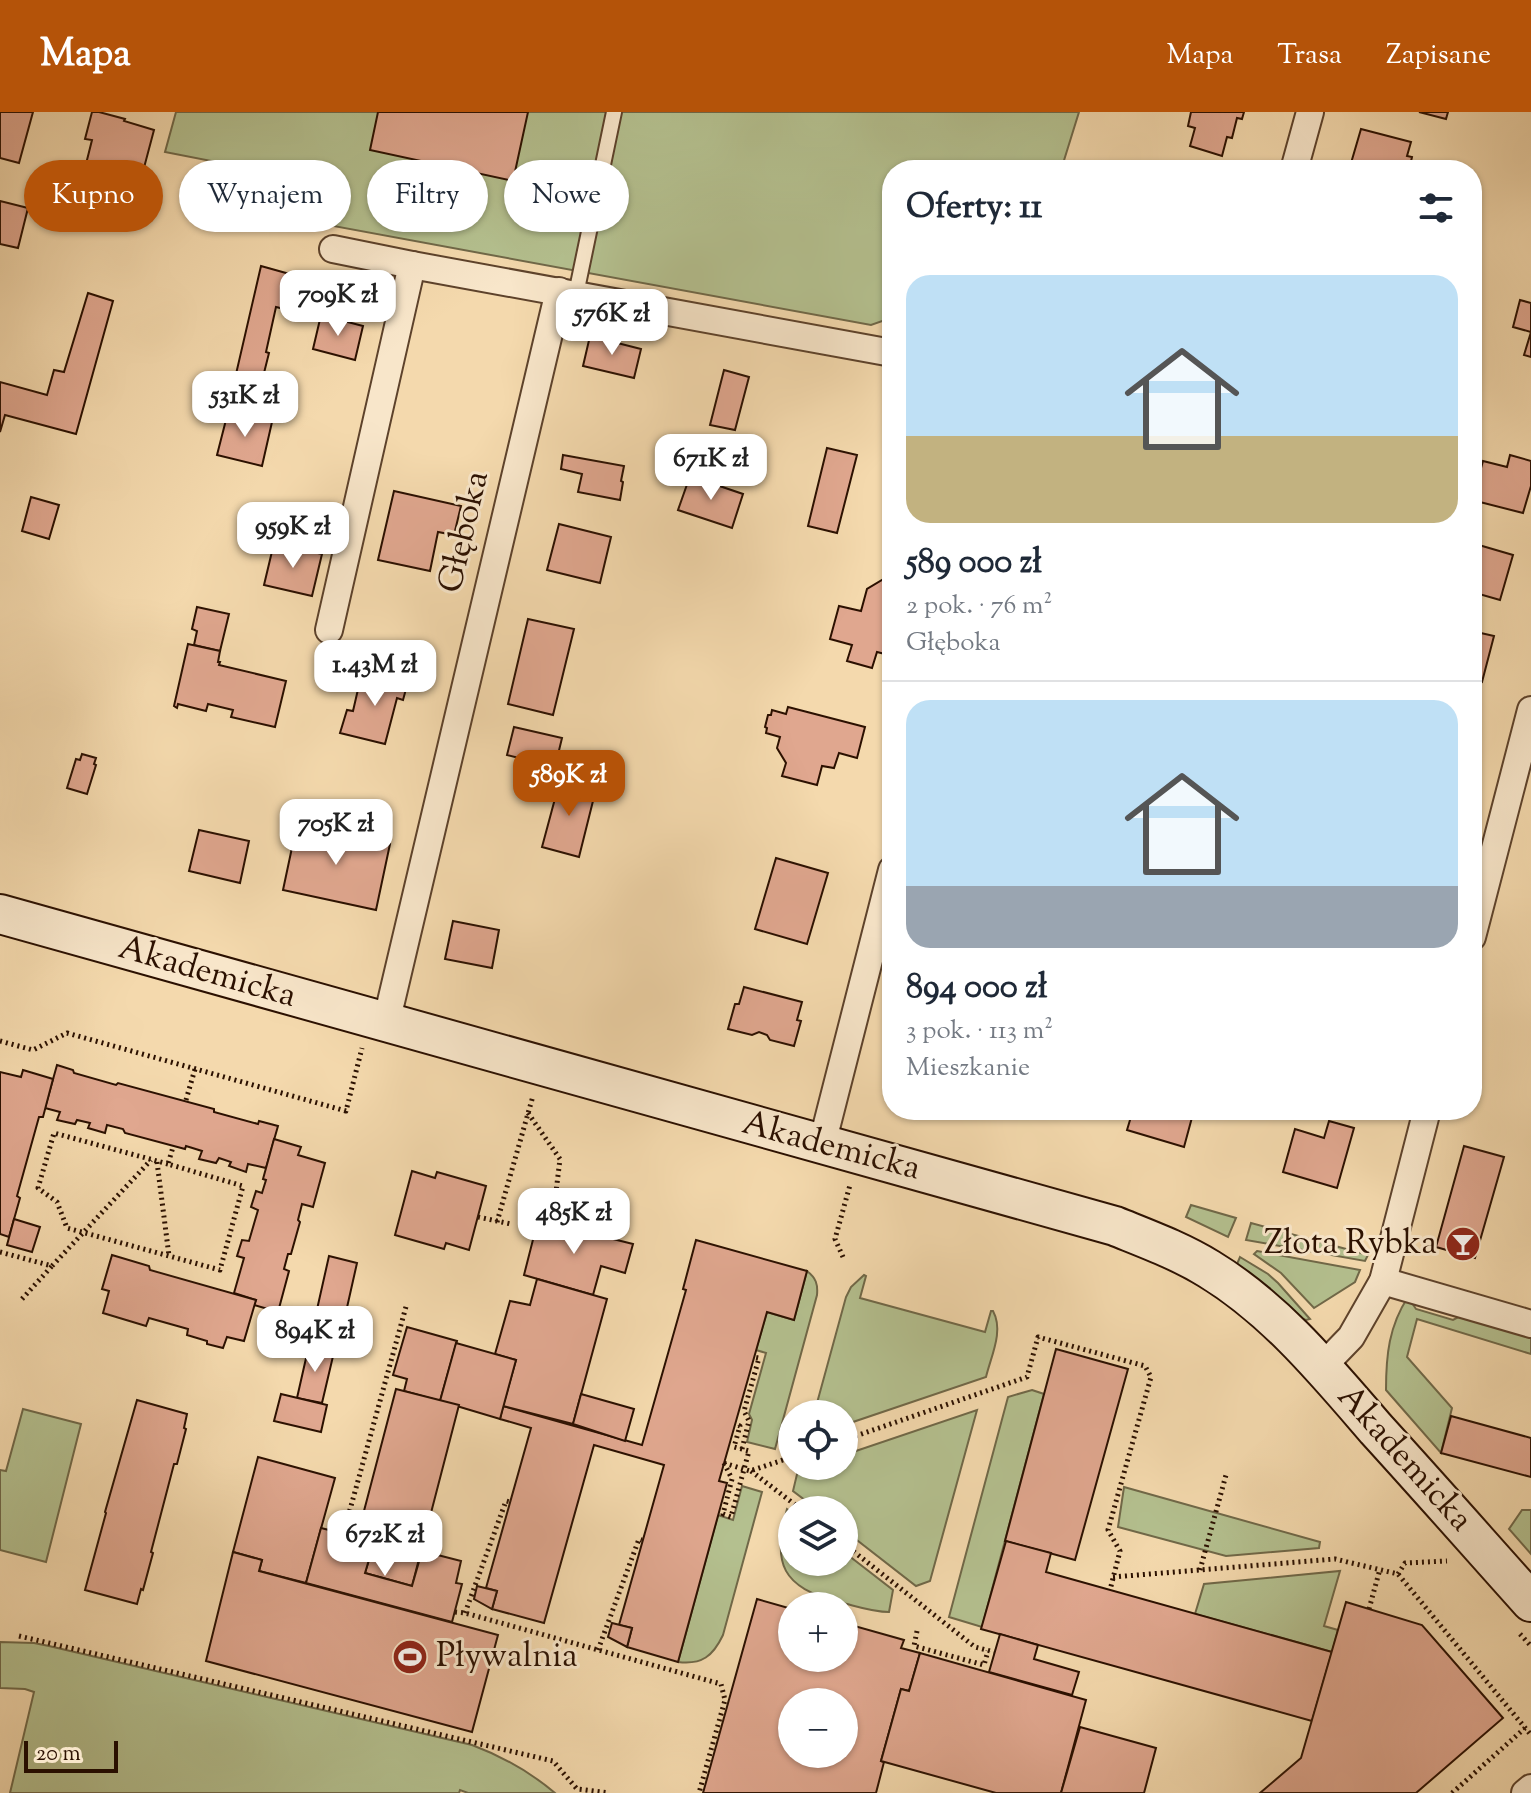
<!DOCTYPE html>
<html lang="pl">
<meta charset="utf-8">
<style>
:root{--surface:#fff;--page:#f6f6f7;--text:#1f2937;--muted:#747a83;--line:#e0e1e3;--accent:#b45309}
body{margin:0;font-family:"Sorts Mill Goudy",serif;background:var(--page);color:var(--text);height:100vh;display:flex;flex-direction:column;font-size:30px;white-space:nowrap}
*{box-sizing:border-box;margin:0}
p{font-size:26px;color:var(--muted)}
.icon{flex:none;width:44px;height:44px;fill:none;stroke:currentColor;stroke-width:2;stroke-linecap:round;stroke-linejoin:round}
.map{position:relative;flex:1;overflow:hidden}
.details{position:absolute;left:882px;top:48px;width:600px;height:960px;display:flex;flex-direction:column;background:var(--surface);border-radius:32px;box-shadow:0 2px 6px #0004}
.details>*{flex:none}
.hud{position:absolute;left:24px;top:48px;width:738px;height:72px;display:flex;gap:16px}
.fabs{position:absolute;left:778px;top:1288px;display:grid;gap:16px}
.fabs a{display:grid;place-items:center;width:80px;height:80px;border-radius:50%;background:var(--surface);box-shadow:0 2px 6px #0004;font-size:40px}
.scale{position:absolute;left:24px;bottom:20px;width:94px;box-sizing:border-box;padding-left:8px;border:4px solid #2b1000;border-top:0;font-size:22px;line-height:28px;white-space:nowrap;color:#2b1000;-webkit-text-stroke:6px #f8e6ca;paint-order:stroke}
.price{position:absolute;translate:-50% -68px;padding:0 18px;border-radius:16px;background:#fff;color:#222;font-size:26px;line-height:52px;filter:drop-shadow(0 2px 4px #0008)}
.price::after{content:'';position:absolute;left:50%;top:48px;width:24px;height:18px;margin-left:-12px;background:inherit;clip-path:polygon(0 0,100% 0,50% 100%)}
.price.selected{background:var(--accent);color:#fff}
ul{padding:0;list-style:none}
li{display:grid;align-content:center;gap:16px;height:424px;padding:0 24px}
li+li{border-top:2px solid var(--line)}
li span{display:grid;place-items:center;height:248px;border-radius:24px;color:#555}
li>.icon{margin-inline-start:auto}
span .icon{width:144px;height:144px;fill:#fffc;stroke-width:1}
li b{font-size:34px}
h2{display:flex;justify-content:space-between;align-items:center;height:96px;padding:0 24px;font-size:34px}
.tag{padding:0 28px;border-radius:36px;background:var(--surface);box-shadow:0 2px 6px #0004;font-size:28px;line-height:72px}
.tag.selected{background:var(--accent);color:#fff}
header{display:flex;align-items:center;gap:48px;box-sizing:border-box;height:112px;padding:0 40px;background:var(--accent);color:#fff}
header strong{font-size:38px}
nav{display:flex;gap:44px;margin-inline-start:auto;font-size:28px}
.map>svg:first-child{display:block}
.green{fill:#b4c08f;stroke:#706848;stroke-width:2}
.building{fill:#e0a78f;stroke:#2b1000;stroke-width:2;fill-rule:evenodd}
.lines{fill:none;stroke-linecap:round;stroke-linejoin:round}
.lane-casing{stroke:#5d422b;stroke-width:18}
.street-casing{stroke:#5d422b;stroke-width:30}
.secondary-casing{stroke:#2b1000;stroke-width:42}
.path{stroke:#2b1000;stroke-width:5;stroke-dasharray:2 4;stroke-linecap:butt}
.lane{stroke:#f8e6ca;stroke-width:14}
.street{stroke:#f8e6ca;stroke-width:26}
.secondary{stroke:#f8e6ca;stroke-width:38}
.labels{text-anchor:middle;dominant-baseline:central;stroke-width:6;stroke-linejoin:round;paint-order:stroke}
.street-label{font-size:34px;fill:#2b1000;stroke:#f8e6ca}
.poi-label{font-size:34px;fill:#2b1000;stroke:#f8e6ca;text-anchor:end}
</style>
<header>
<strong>Mapa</strong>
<nav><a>Mapa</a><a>Trasa</a><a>Zapisane</a></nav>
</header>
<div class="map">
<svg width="1531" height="1681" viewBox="0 0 1531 1681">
<rect width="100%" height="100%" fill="#f4d9ad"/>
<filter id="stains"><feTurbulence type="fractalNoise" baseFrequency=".0025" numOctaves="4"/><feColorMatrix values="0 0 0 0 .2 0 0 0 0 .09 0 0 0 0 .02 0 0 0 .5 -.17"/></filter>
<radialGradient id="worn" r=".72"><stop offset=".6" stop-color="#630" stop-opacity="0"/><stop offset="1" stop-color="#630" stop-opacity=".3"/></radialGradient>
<g class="green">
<polygon points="176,0 1079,0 1061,58 892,58 892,210 885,208 871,213 317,111 303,67 165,40"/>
<polygon points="1191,1093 1236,1106 1228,1125 1186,1105"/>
<polygon points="1251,1111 1368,1143 1365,1149 1246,1128"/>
<polygon points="1257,1139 1360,1158 1355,1170 1314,1196 1281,1161 1254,1142"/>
<polygon points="1240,1145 1268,1162 1278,1171 1310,1207 1306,1208 1299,1206 1239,1157 1237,1152"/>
<path d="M 807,1159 C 816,1166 818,1172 817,1183 L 775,1337 L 747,1330 L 752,1308 L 749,1302 L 766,1241 L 756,1238 L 767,1200 L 794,1208 Z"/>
<path d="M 864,1163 L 866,1164 L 860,1186 L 985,1220 L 991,1199 L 993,1199 C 1004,1219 991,1244 986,1265 L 844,1313 L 844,1302 L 814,1302 L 846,1185 L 851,1175 Z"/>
<path d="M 1408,1185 L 1416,1197 L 1453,1208 L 1468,1200 L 1531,1219 L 1531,1242 L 1417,1207 L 1407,1245 L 1452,1296 L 1441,1341 L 1386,1278 C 1386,1243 1389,1214 1408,1185 Z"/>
<polygon points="1032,1278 1044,1282 982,1515 949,1505 1008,1285"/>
<polygon points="23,1297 81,1312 46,1450 0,1438 0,1358 6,1359"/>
<polygon points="977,1298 930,1469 916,1474 844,1418 844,1398 818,1398 793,1379 798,1358 811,1354 844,1354 844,1343"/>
<path d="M 742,1374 L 762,1380 L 723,1523 C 713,1544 702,1553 678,1550 L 718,1403 L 733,1408 Z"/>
<polygon points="1124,1375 1320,1430 1319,1436 1226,1444 1118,1415"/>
<path d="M 787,1397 L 792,1400 L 792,1450 L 844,1450 L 844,1440 L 893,1478 L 889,1500 C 872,1500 856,1494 839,1490 C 782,1475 772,1453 787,1397 Z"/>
<polygon points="1522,1398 1531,1398 1531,1442 1509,1417"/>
<polygon points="1340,1459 1324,1514 1338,1518 1332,1540 1195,1502 1204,1472"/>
<path d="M 0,1530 L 34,1531 L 49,1534 L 472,1633 C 504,1645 529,1659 555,1681 L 468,1681 L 460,1678 L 459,1681 L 10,1681 L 34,1580 L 25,1577 L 0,1576 Z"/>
</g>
<g class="building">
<polygon points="0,0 33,0 19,51 0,46"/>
<polygon points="92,0 99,0 125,7 124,9 154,18 141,67 86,52 92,28 85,27"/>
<polygon points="378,0 528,0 513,69 370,38"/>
<polygon points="1191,0 1244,0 1242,7 1237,6 1232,26 1227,25 1222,44 1190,34 1195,16 1188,14"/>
<polygon points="1419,0 1448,0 1446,7"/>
<polygon points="1361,17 1411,30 1407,44 1412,45 1409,58 1349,58"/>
<polygon points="0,89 28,96 18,136 0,132"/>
<polygon points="261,154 311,168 301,201 276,195 266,240 269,241 259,281 267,283 263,299 238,293 242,278 233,275"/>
<polygon points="88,181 113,189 76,322 5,303 0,320 0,270 47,283 54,258 64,260"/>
<polygon points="1520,188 1531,191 1531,245 1524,243 1531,220 1513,215"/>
<polygon points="321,203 363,214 355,248 313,237"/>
<polygon points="590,224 641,237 634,266 583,254"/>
<polygon points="1472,249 1480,251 1472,279"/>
<polygon points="724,258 749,265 735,318 710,313"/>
<polygon points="228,300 272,310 262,354 217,343"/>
<polygon points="827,336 857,343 837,421 808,414"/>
<polygon points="563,343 624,354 621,369 623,370 620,388 578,380 582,362 561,357"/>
<polygon points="1510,343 1531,349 1531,374 1523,401 1472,388 1483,349 1507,355"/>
<polygon points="690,364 743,382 732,416 678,398"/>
<polygon points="394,379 461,394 454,423 438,420 430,459 378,448"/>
<polygon points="31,385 59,393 49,427 22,419"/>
<polygon points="559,412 611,425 600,471 547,458"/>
<polygon points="274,431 322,442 312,484 264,473"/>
<polygon points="1472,431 1513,443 1500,488 1472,480"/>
<polygon points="892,462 892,514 886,530 888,534 885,542 877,540 872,556 847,549 852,533 830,527 839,494 861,499 867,477"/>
<polygon points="197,495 229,502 220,539 194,533 197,519 192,517"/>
<polygon points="528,507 574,517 553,603 508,592"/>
<polygon points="1472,519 1494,524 1482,570 1472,567"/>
<polygon points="188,532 220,539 218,550 220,550 219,553 286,569 275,615 231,605 233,598 208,592 206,599 178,592 177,596 174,594"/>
<polygon points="374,559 409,566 403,588 397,586 385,632 340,621 347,598 353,599 359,573 370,576"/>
<polygon points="788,595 865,615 857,646 839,641 834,656 822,654 817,673 782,664 786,651 777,636 780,625 766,621 767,616 765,615 768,603 771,603 772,598 786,602"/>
<polygon points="514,615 562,626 555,655 507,643"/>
<polygon points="1472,619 1480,621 1472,648"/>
<polygon points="82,642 96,646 94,652 96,653 87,682 67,676 76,647 80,648"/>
<polygon points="560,668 596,677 579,745 542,735"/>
<polygon points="297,712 390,732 376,798 283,778"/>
<polygon points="199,718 249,729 240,771 189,759"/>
<polygon points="776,746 828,761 807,832 755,817"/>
<polygon points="453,809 499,818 492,856 445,847"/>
<polygon points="744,875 802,890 797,908 801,909 794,934 770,928 767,923 759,920 752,923 728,917 735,892 739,892"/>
<polygon points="57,953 73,958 74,961 116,973 118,971 214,997 214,1000 258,1012 259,1009 278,1014 266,1056 248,1052 246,1060 229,1054 231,1050 219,1046 216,1051 199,1047 202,1039 186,1034 185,1037 125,1021 123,1017 107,1013 105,1021 88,1016 90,1011 77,1008 75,1012 57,1008 60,1000 45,996"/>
<polygon points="23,958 53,967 43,1005 39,1005 17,1084 20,1086 9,1125 0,1122 0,960 21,965"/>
<polygon points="1059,998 1088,998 1086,1005"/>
<polygon points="1133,998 1194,998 1184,1035 1127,1018"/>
<polygon points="1329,1009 1354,1016 1337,1076 1283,1060 1295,1017 1324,1026"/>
<polygon points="274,1027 301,1035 298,1043 325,1051 313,1095 302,1092 298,1108 300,1110 291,1142 288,1142 284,1157 289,1159 278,1200 254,1193 256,1188 234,1181 244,1146 237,1144 242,1128 249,1129 258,1098 251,1095 256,1079 262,1081 266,1068 263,1067"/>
<polygon points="1464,1034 1504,1045 1475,1146 1436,1135"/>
<polygon points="412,1059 435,1066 437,1060 486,1074 469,1138 446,1131 444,1137 395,1123"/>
<polygon points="14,1107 40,1115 32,1140 7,1133"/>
<polygon points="538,1108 565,1116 566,1111 610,1123 609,1126 633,1132 625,1161 601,1154 593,1183 524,1163"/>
<polygon points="696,1128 807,1159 794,1208 767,1200 719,1369 727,1371 678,1550 627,1535 632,1516 619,1513 664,1353 594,1333 544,1511 492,1497 497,1479 486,1476 531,1316 500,1307 503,1294 642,1333 686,1178 683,1177"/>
<polygon points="112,1143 149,1154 150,1158 256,1188 244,1229 227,1225 223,1236 207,1232 207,1229 187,1223 188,1217 149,1206 146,1214 103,1201 109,1179 102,1177"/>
<polygon points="329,1144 357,1151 337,1240 309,1233"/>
<polygon points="537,1167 607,1187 573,1312 503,1294 516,1248 495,1242 510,1189 530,1193"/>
<polygon points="407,1215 457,1229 440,1289 404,1279 407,1267 393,1263"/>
<polygon points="456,1231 516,1248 500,1307 440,1289"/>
<polygon points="309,1233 334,1240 322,1291 297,1286"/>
<polygon points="1056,1237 1128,1257 1075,1448 1005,1429"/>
<polygon points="396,1277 459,1293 412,1474 365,1461 371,1441 354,1437"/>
<polygon points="281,1282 327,1293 321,1320 274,1309"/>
<polygon points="581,1282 634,1297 625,1329 573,1312"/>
<polygon points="137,1288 187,1302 184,1316 186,1317 177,1352 174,1352 151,1440 153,1441 143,1478 141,1477 137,1492 85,1478 106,1401 105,1400"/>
<polygon points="1451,1304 1531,1326 1531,1365 1441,1341"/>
<polygon points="258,1345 335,1366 306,1471 259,1459 262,1448 233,1440"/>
<polygon points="321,1416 357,1425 354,1437 371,1441 365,1461 412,1474 422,1439 461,1449 456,1471 462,1472 452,1510 306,1471"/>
<polygon points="1006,1429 1051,1441 1046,1460 1332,1540 1312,1609 981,1517"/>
<polygon points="233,1440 262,1448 259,1459 498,1523 472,1620 206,1549"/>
<polygon points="477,1474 497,1479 492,1497 474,1487"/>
<path d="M 757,1487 L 792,1497 L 792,1546 L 844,1546 L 844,1511 L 904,1528 L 901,1536 L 920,1541 L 909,1579 L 901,1577 L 881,1649 L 884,1650 L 876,1681 L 703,1681 ZM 792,1590 L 844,1590 L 844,1642 L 792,1642 Z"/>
<polygon points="1346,1490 1422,1513 1503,1606 1416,1681 1260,1681 1301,1646"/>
<polygon points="612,1511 632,1516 627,1535 608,1525"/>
<polygon points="1000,1522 1038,1533 1034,1547 1079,1560 1072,1583 989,1560"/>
<polygon points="920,1541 1086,1588 1061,1681 996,1681 881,1649 901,1577 909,1579"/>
<polygon points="1080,1615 1156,1636 1144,1681 1061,1681"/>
</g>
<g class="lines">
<defs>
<polyline id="lane" points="576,182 614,0"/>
<g id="street">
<polyline points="1294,58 1310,0"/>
<polyline points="333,137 412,153 892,241"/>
<polyline points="329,518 412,153"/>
<polyline points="1472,825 1531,598"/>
<polyline points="386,911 559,179"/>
<polyline points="822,1032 892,758"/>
<polyline points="1383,1169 1531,1212"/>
<polyline points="1322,1255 1351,1225 1383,1169 1427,998"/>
<polyline points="1525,1681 1531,1676"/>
</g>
<path id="secondary" d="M 0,802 L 1115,1114 C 1147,1127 1180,1139 1209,1157 C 1275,1197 1326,1259 1376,1317 C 1428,1374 1479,1432 1531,1490"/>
</defs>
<use href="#lane" class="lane-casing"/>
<use href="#street" class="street-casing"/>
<use href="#secondary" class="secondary-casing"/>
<g class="path">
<polyline points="0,929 33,938 67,921 346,999 362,936"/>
<polyline points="186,988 195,957"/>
<polyline points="528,1001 560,1047 556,1080"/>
<polyline points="157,1050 169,1144"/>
<polyline points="168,1052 54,1021 38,1076 57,1090 67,1116 220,1158 243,1074 168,1052 173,1035"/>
<polyline points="478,1105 511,1112"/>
<polyline points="497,1110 533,984"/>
<polyline points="0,1140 52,1154 151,1048"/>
<polyline points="843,1145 835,1127 850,1073"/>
<polyline points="22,1187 52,1154"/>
<polyline points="844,1328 1027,1265 1038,1225 1145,1254 1151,1265 1108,1418 1120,1439 1110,1478"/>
<polyline points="742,1337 749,1309 744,1299 759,1246 754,1245"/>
<polyline points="724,1351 732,1367 723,1402 731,1405 749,1339 734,1335 740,1314 735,1312"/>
<polyline points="724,1351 750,1359 792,1345"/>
<polyline points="751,1359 802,1398"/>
<polyline points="348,1405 407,1191"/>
<polyline points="844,1432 975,1535 994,1540"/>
<polyline points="1200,1458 1226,1363"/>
<polyline points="1398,1462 1405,1451 1447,1449"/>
<polyline points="1113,1465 1335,1447 1398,1462 1531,1623"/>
<polyline points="1369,1497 1380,1457"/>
<polyline points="455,1500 465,1501 721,1572 725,1588 699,1681"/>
<polyline points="465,1501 506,1389 510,1390"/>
<polyline points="917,1519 914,1534 984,1553 988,1539"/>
<polyline points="1520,1522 1531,1534"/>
<polyline points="19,1524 553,1649 577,1677 609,1681"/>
<polyline points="598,1538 639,1427 642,1428"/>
<polyline points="1452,1681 1525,1616"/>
</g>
<use href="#lane" class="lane"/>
<use href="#street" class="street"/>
<use href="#secondary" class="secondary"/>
</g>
<defs>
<symbol id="bar-disc" viewBox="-11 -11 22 22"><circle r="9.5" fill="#8f2418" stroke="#f8e6ca"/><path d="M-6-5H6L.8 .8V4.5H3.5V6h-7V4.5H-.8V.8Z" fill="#fff"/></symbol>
<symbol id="stadium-disc" viewBox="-11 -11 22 22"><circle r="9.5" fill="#8f2418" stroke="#f8e6ca"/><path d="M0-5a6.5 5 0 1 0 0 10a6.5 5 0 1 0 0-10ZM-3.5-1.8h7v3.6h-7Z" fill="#fff"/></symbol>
</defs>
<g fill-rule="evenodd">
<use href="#bar-disc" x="1443" y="1112" width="40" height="40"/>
<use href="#stadium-disc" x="390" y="1525" width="40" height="40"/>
</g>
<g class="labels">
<g class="street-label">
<text transform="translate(465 420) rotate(-77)">Głęboka</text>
<text transform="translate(207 861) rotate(16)">Akademicka</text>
<text transform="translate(831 1035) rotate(15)">Akademicka</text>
<text transform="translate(1404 1347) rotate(48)">Akademicka</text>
</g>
<g class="poi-label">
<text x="1437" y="1132">Złota Rybka</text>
<text x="436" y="1545" text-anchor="start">Pływalnia</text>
</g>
</g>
<rect width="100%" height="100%" filter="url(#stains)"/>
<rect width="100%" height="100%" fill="url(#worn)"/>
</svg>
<div class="fabs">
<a><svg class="icon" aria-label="locate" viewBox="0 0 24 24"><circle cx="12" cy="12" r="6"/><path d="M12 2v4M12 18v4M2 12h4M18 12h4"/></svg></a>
<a><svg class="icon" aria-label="layers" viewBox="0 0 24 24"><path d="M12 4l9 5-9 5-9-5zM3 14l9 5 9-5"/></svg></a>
<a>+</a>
<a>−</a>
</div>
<div class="scale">20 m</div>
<b class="price" style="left:338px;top:226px">709K zł</b>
<b class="price" style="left:612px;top:245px">576K zł</b>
<b class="price" style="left:245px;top:327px">531K zł</b>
<b class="price" style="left:711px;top:390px">671K zł</b>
<b class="price" style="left:293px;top:458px">959K zł</b>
<b class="price" style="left:375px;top:596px">1.43M zł</b>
<b class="price selected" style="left:569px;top:706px">589K zł</b>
<b class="price" style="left:336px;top:755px">705K zł</b>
<b class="price" style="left:574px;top:1144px">485K zł</b>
<b class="price" style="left:315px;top:1262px">894K zł</b>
<b class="price" style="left:385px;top:1466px">672K zł</b>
<div class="hud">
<a class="tag selected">Kupno</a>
<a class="tag">Wynajem</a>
<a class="tag">Filtry</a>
<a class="tag">Nowe</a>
</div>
<section class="details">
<h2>Oferty: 11<svg class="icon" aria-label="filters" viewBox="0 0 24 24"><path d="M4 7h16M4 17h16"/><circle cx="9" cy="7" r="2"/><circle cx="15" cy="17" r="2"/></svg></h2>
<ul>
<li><span style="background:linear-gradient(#bfe0f5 65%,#c2b280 0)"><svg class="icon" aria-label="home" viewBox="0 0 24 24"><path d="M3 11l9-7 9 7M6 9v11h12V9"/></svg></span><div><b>589 000 zł</b><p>2 pok. · 76 m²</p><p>Głęboka</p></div></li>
<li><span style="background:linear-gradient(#bfe0f5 75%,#9aa5b1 0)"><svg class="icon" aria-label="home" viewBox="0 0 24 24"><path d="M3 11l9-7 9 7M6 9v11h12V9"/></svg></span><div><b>894 000 zł</b><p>3 pok. · 113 m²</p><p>Mieszkanie</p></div></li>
</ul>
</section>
</div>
